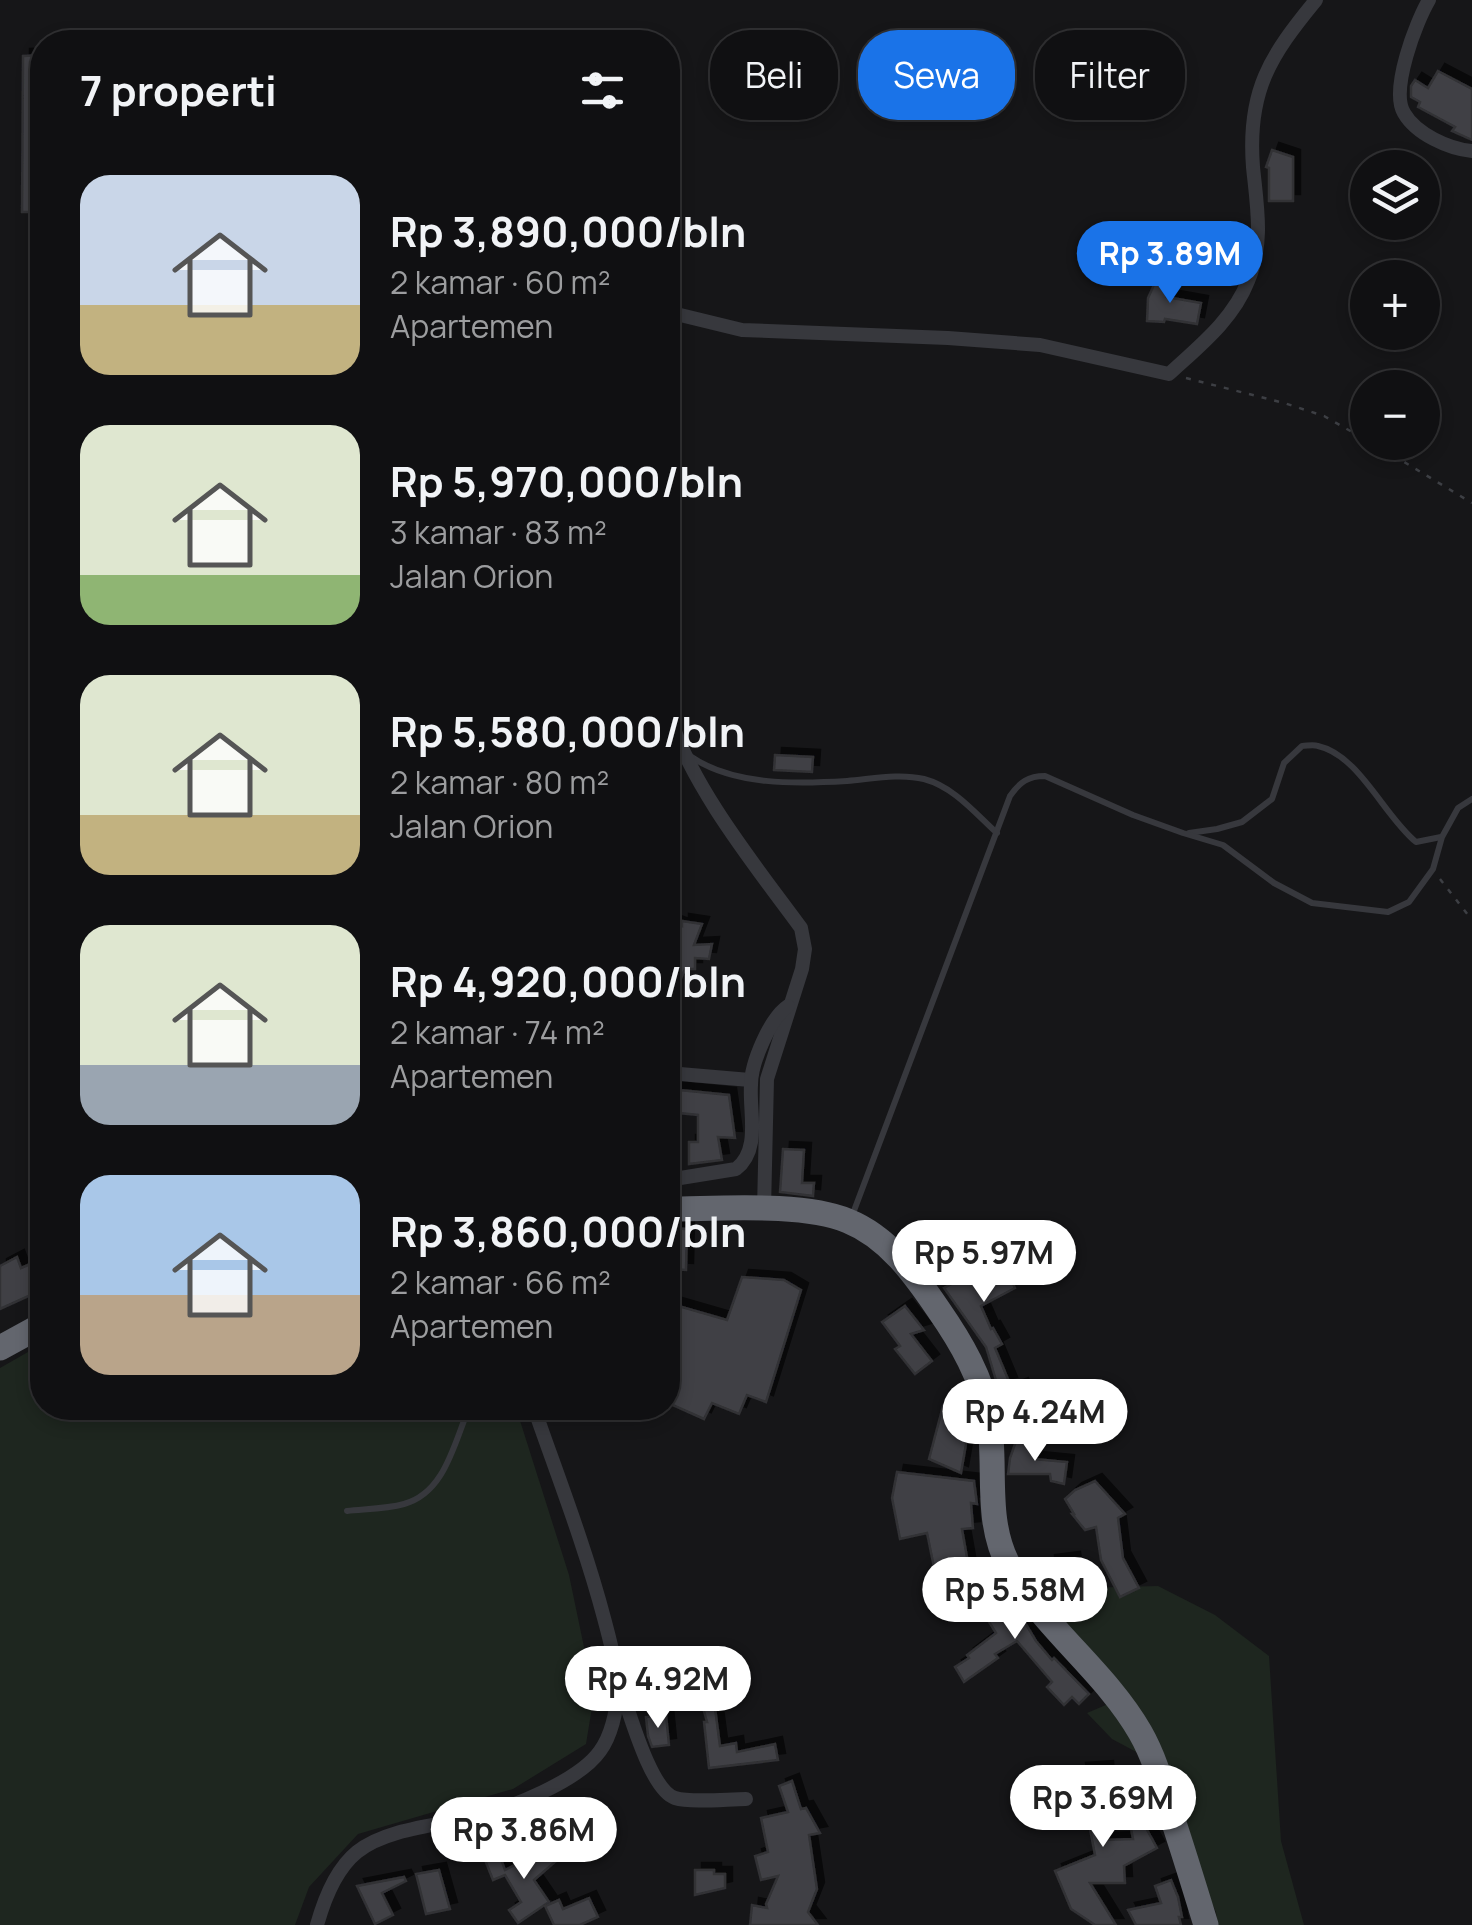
<!DOCTYPE html>
<html lang="id">
<meta charset="utf-8">
<style>
:root{--surface:#101012;--page:#1e1e20;--text:#f1f3f6;--muted:#9c9d9f;--line:#303032;--accent:#1a73e8}
body{margin:0;font-family:Manrope,sans-serif;background:var(--page);color:var(--text);height:100vh;display:flex;flex-direction:column;font-size:38px;white-space:nowrap}
*{box-sizing:border-box;margin:0}
p{font-size:32px;color:var(--muted)}
.icon{flex:none;width:55px;height:55px;fill:none;stroke:currentColor;stroke-width:2;stroke-linecap:round;stroke-linejoin:round}
.map{position:relative;flex:1;overflow:hidden}
.side{position:absolute;left:30px;top:30px;width:650px;height:1390px;display:flex;flex-direction:column;background:var(--surface);border-radius:40px;box-shadow:0 5px 15px #0003,0 0 0 2px var(--line)}
.side>*{flex:none}
.hud{position:absolute;left:710px;top:30px;width:610px;height:90px;display:flex;gap:20px}
.tools{position:absolute;left:1350px;top:150px;display:grid;gap:20px}
.tools a{display:grid;place-items:center;width:90px;height:90px;border-radius:50%;background:var(--surface);box-shadow:0 5px 15px #0003,0 0 0 2px var(--line);font-size:50px}
.price{position:absolute;translate:-50% -85px;padding:0 22px;border-radius:35px;background:#fff;color:#222;font-size:32px;line-height:65px;filter:drop-shadow(0 2px 5px #0008)}
.price::after{content:'';position:absolute;left:50%;top:60px;width:30px;height:22px;margin-left:-15px;background:inherit;clip-path:polygon(0 0,100% 0,50% 100%)}
.price.selected{background:var(--accent);color:#fff}
ul{padding:0;list-style:none}
li{display:flex;align-items:center;gap:30px;height:250px;padding:0 50px}
li span{display:grid;place-items:center;flex:none;width:280px;height:200px;border-radius:30px;color:#555}
li>.icon{margin-inline-start:auto}
span .icon{width:120px;height:120px;fill:#fffc;stroke-width:1}
li b{font-size:42px}
h2{display:flex;justify-content:space-between;align-items:center;height:120px;padding:0 50px;font-size:42px}
.tag{padding:0 35px;border-radius:40px;background:var(--surface);box-shadow:0 5px 15px #0003,0 0 0 2px var(--line);font-size:35px;line-height:90px}
.tag.selected{background:var(--accent);color:#fff}
.map>svg:first-child{display:block}
.green{fill:#1e261f}
.building{fill:#404145;stroke:#303034;stroke-width:2.5;filter:url(#shadow)}
.lines{fill:none;stroke-linecap:round;stroke-linejoin:round}
.path{stroke:#3d3f44;stroke-width:2.5;stroke-dasharray:5 8;stroke-linecap:butt}
.lane{stroke:#37383d;stroke-width:6}
.street{stroke:#37383d;stroke-width:14}
.highway{stroke:#63666e;stroke-width:25}
</style>
<div class="map">
<svg width="1472" height="1925" viewBox="0 0 1472 1925">
<defs>
<filter id="shadow"><feDropShadow dx="7" dy="-7" stdDeviation="0" flood-color="#0009"/></filter>
</defs>
<rect width="100%" height="100%" fill="#161618"/>
<g class="green">
<polygon points="42,1344 42,1408 516,1408 569,1575 594,1695 586,1744 513,1789 358,1834 309,1887 295,1925 0,1925 0,1368"/>
<polygon points="1158,1586 1215,1615 1269,1656 1281,1841 1304,1925 1218,1925 1216,1912 1142,1755 1112,1739 1087,1713 1120,1699 1055,1614 1082,1588"/>
</g>
<g class="building">
<polygon points="42,55 42,212 22,212 23,56"/>
<polygon points="1438,71 1472,89 1472,140 1452,131 1455,127 1418,107 1420,102 1411,97 1411,86 1415,80 1428,88"/>
<polygon points="1272,150 1293,157 1293,201 1269,201 1269,168 1266,167"/>
<polygon points="1157,278 1172,285 1167,297 1201,303 1197,324 1165,319 1164,322 1147,321 1148,298"/>
<polygon points="775,755 813,757 812,772 774,770"/>
<polygon points="668,921 682,926 682,921 702,924 694,945 712,944 709,959 695,958 695,969 685,969 680,981 677,980 679,948 668,944"/>
<polygon points="668,1084 680,1085 680,1090 729,1095 735,1138 718,1137 722,1160 689,1164 689,1142 698,1142 698,1115 668,1112"/>
<polygon points="783,1149 804,1150 802,1183 814,1183 813,1196 780,1192"/>
<polygon points="668,1228 687,1229 686,1270 668,1269"/>
<polygon points="999,1253 1015,1288 981,1306 991,1329 993,1328 1002,1344 995,1348 1010,1384 998,1387 986,1347 944,1288 972,1273 971,1269"/>
<polygon points="17,1257 21,1268 42,1259 42,1290 0,1309 0,1266"/>
<polygon points="742,1277 784,1280 801,1290 766,1402 747,1395 739,1414 712,1403 704,1419 668,1403 668,1303 727,1320"/>
<polygon points="905,1306 924,1330 911,1334 932,1361 915,1374 895,1349 900,1346 882,1322"/>
<polygon points="1021,1385 1035,1414 1010,1422 1002,1393"/>
<polygon points="943,1406 964,1410 970,1421 961,1473 929,1459"/>
<polygon points="1016,1441 1036,1446 1035,1459 1067,1462 1064,1484 1051,1481 1050,1474 1008,1474 1010,1458"/>
<polygon points="897,1472 974,1481 977,1504 971,1503 973,1528 962,1529 971,1580 938,1587 927,1533 900,1539 892,1498"/>
<polygon points="1095,1481 1125,1514 1118,1518 1123,1558 1139,1588 1120,1597 1101,1560 1096,1527 1085,1530 1072,1514 1074,1514 1065,1499 1075,1490"/>
<polygon points="1073,1559 1076,1581 1050,1584 1048,1562"/>
<polygon points="993,1569 1036,1641 1052,1660 1054,1658 1089,1694 1079,1704 1072,1697 1064,1705 1047,1687 1052,1682 1017,1641 995,1654 998,1658 964,1682 955,1667 969,1658 967,1655 996,1633 979,1606 988,1601 977,1577 985,1570"/>
<polygon points="732,1669 721,1706 715,1708 720,1746 736,1743 737,1752 775,1744 778,1760 709,1768 704,1722 707,1722 695,1679"/>
<polygon points="666,1715 669,1745 652,1747 648,1736 646,1717"/>
<polygon points="1106,1768 1108,1791 1099,1840 1133,1839 1124,1792 1127,1791 1129,1795 1143,1792 1147,1813 1139,1815 1157,1848 1124,1866 1125,1883 1090,1883 1116,1925 1095,1925 1071,1909 1055,1871 1095,1855 1089,1824 1083,1825 1085,1791 1082,1791 1079,1770"/>
<polygon points="792,1781 801,1809 806,1808 820,1833 809,1835 817,1889 808,1912 818,1925 750,1925 752,1905 767,1908 766,1904 778,1876 761,1880 755,1856 768,1852 761,1818 788,1812 779,1786"/>
<polygon points="543,1850 555,1862 534,1880 549,1902 518,1923 509,1910 521,1902 505,1875 493,1880 485,1860 501,1859 505,1870"/>
<polygon points="439,1870 450,1909 426,1914 416,1874"/>
<polygon points="695,1870 714,1870 714,1874 725,1874 725,1888 695,1895"/>
<polygon points="404,1877 406,1881 382,1893 393,1915 375,1924 357,1886"/>
<polygon points="1171,1880 1178,1897 1182,1917 1179,1917 1181,1925 1136,1925 1128,1910 1161,1903 1155,1886"/>
<polygon points="589,1898 598,1917 580,1925 554,1925 545,1906 559,1900 563,1909"/>
</g>
<g class="lines">
<g class="path">
<polyline points="1186,378 1284,403 1324,416 1368,441"/>
<polyline points="1371,442 1472,503"/>
<polyline points="1440,879 1472,920"/>
</g>
<g class="lane">
<path d="M 690,756 C 733,786 797,784 847,781 C 872,779 899,773 924,779 C 954,787 975,813 997,833"/>
<path d="M 1189,833 L 1217,829 L 1242,822 L 1272,799 L 1284,763 L 1302,746 C 1307,746 1313,744 1318,746 C 1359,755 1384,816 1416,842 L 1441,837"/>
<path d="M 852,1216 L 1010,796 C 1020,782 1028,776 1045,776 L 1133,815 L 1183,833 L 1223,845 L 1274,883 L 1312,903 L 1388,912 L 1409,902 L 1433,869 L 1442,837 L 1458,808 L 1472,799"/>
<path d="M 347,1511 C 365,1509 386,1509 404,1504 C 445,1493 454,1443 469,1408"/>
</g>
<g class="street">
<path d="M 1429,0 C 1416,22 1390,90 1404,113 C 1416,134 1449,149 1472,151"/>
<path d="M 668,312 L 742,330 L 948,338 L 1040,345 L 1169,374 C 1198,347 1233,320 1248,281 C 1264,243 1257,207 1253,167 C 1247,91 1270,56 1316,0"/>
<path d="M 668,713 C 693,789 754,864 801,928 L 805,949 L 802,969 L 767,1079 L 764,1209"/>
<polyline points="668,1073 750,1080"/>
<path d="M 668,1180 L 736,1169 C 761,1150 749,1112 751,1085 C 751,1063 770,1018 788,1006"/>
<path d="M 620,1686 C 629,1710 650,1790 675,1798 C 691,1803 728,1799 746,1799"/>
<path d="M 317,1925 C 324,1900 336,1869 357,1852 C 385,1829 438,1825 473,1817 C 509,1809 579,1781 600,1751 C 611,1736 617,1711 617,1693 C 618,1668 610,1641 604,1618 C 585,1546 558,1477 534,1408"/>
</g>
<g class="highway">
<path d="M 668,1209 C 717,1209 803,1202 848,1221 C 888,1237 915,1275 938,1309 C 961,1342 982,1378 989,1418 C 997,1468 984,1520 1009,1566 C 1043,1628 1105,1671 1140,1732 C 1155,1758 1163,1788 1172,1817 C 1184,1853 1195,1889 1206,1925"/>
<polyline points="0,1348 42,1325"/>
</g>
</g>
</svg>
<div class="tools">
<a><svg class="icon" aria-label="layers" viewBox="0 0 24 24"><path d="M12 4l9 5-9 5-9-5zM3 14l9 5 9-5"/></svg></a>
<a>+</a>
<a>−</a>
</div>
<b class="price selected" style="left:1170px;top:306px">Rp 3.89M</b>
<b class="price" style="left:984px;top:1305px">Rp 5.97M</b>
<b class="price" style="left:1035px;top:1464px">Rp 4.24M</b>
<b class="price" style="left:1015px;top:1642px">Rp 5.58M</b>
<b class="price" style="left:658px;top:1731px">Rp 4.92M</b>
<b class="price" style="left:1103px;top:1850px">Rp 3.69M</b>
<b class="price" style="left:524px;top:1882px">Rp 3.86M</b>
<div class="hud">
<a class="tag">Beli</a>
<a class="tag selected">Sewa</a>
<a class="tag">Filter</a>
</div>
<section class="side">
<h2>7 properti<svg class="icon" aria-label="filters" viewBox="0 0 24 24"><path d="M4 7h16M4 17h16"/><circle cx="9" cy="7" r="2"/><circle cx="15" cy="17" r="2"/></svg></h2>
<ul>
<li><span style="background:linear-gradient(#c9d6e8 65%,#c2b280 0)"><svg class="icon" aria-label="home" viewBox="0 0 24 24"><path d="M3 11l9-7 9 7M6 9v11h12V9"/></svg></span><div><b>Rp 3,890,000/bln</b><p>2 kamar · 60 m²</p><p>Apartemen</p></div></li>
<li><span style="background:linear-gradient(#dfe7d0 75%,#8fb573 0)"><svg class="icon" aria-label="home" viewBox="0 0 24 24"><path d="M3 11l9-7 9 7M6 9v11h12V9"/></svg></span><div><b>Rp 5,970,000/bln</b><p>3 kamar · 83 m²</p><p>Jalan Orion</p></div></li>
<li><span style="background:linear-gradient(#dfe7d0 70%,#c2b280 0)"><svg class="icon" aria-label="home" viewBox="0 0 24 24"><path d="M3 11l9-7 9 7M6 9v11h12V9"/></svg></span><div><b>Rp 5,580,000/bln</b><p>2 kamar · 80 m²</p><p>Jalan Orion</p></div></li>
<li><span style="background:linear-gradient(#dfe7d0 70%,#9aa5b1 0)"><svg class="icon" aria-label="home" viewBox="0 0 24 24"><path d="M3 11l9-7 9 7M6 9v11h12V9"/></svg></span><div><b>Rp 4,920,000/bln</b><p>2 kamar · 74 m²</p><p>Apartemen</p></div></li>
<li><span style="background:linear-gradient(#a9c7e8 60%,#b9a48a 0)"><svg class="icon" aria-label="home" viewBox="0 0 24 24"><path d="M3 11l9-7 9 7M6 9v11h12V9"/></svg></span><div><b>Rp 3,860,000/bln</b><p>2 kamar · 66 m²</p><p>Apartemen</p></div></li>
</ul>
</section>
</div>
